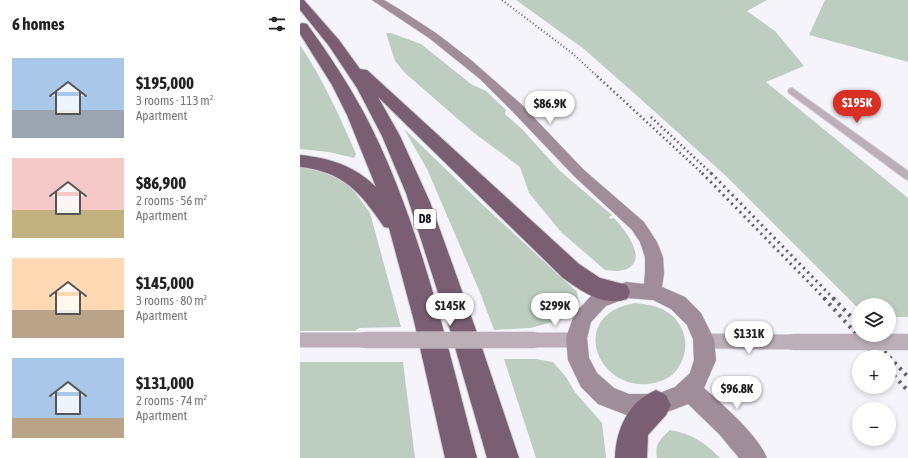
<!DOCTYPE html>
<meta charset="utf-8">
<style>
:root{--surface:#fff;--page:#f2f2f2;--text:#222;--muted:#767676;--accent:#d93025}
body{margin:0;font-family:"Asap Condensed",sans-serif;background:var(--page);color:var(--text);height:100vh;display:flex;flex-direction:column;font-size:15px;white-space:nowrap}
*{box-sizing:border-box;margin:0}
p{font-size:13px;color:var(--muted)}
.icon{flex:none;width:22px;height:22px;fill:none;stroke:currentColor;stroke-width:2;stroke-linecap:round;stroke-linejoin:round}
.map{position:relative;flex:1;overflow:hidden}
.side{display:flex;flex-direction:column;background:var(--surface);width:300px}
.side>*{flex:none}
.buttons{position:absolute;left:552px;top:298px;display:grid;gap:8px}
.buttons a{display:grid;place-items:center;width:44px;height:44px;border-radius:50%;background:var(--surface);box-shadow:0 2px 6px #0003;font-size:20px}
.price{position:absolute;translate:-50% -34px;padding:0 9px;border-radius:14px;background:#fff;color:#222;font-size:13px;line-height:26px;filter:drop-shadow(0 1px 2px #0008)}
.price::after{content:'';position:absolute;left:50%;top:24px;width:12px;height:9px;margin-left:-6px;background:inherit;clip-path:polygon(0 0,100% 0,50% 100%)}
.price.active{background:var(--accent);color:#fff}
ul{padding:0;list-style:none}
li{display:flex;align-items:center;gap:12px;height:100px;padding:0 12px}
li span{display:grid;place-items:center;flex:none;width:112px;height:80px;border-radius:0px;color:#555}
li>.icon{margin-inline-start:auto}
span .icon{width:48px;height:48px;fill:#fffc;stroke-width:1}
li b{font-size:17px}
h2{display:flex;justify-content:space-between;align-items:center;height:48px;padding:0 12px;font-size:17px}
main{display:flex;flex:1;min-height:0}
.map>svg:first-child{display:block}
.green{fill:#bdcec1}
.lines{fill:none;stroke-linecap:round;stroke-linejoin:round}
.street-casing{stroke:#d1d0d6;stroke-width:2}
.secondary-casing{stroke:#d1d0d6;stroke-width:1}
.highway-casing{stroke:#d1d0d6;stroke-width:2}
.street{fill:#bcafb8;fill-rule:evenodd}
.secondary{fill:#a08d9a;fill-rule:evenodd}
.highway{fill:#7a5f73;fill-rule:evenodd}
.rail-far3{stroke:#615f68;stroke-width:2;stroke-dasharray:1 2.5;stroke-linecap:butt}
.rail-far2{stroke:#615f68;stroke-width:2.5;stroke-dasharray:1.5 3;stroke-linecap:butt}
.rail-far1{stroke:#615f68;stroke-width:3;stroke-dasharray:2 4;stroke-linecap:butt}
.rail{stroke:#615f68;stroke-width:4;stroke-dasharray:2.5 5;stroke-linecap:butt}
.street-bridge-casing{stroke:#d1d0d6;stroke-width:17;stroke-linecap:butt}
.street-bridge{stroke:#bcafb8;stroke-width:16}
.labels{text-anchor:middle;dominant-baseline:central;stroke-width:3;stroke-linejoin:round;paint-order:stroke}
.shield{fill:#fff;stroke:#5a5860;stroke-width:1}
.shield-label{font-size:12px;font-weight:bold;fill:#13111c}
</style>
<main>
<section class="side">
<h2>6 homes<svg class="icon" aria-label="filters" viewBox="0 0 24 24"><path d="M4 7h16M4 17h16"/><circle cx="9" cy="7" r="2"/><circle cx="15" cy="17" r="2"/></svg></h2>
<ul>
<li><span style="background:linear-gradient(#a9c7e8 65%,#9aa5b1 0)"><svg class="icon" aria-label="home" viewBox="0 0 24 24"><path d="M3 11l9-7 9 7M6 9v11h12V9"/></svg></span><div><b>$195,000</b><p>3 rooms · 113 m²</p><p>Apartment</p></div></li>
<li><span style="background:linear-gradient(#f6c9c9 65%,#c2b280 0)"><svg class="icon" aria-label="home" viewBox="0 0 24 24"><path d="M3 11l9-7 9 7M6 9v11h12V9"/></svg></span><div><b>$86,900</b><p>2 rooms · 56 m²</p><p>Apartment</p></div></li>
<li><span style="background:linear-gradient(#ffd9b3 65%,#b9a48a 0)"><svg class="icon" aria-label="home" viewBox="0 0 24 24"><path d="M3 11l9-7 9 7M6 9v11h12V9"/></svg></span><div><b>$145,000</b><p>3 rooms · 80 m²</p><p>Apartment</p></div></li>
<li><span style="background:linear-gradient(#a9c7e8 75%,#b9a48a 0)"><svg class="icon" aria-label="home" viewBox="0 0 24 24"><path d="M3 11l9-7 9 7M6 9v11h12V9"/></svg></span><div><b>$131,000</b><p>2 rooms · 74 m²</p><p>Apartment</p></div></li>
</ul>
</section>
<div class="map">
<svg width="608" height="458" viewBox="0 0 608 458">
<rect width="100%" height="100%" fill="#f5f4fa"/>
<g class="green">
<polygon points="216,0 467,0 447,11 475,31 504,66 466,82 608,198 608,317 589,317 589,305 559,305 559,309 426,176 344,102 284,49"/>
<polygon points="525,0 608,0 608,62 509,35"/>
<path d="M 86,33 L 91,33 L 121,44 L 171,84 L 186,91 L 206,110 L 205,114 L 222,129 L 260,171 L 312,215 L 309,217 L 310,219 L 314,218 C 324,229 347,256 329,268 C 321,272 313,271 305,270 L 261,232 L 229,193 L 220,167 L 174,133 L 105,73 L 95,61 Z"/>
<path d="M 0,45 C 23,79 40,117 56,154 L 54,158 L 29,152 L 0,149 Z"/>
<polygon points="104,129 182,204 277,292 279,305 272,317 230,328 194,330 179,290 127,169"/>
<polygon points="0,165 5,165 29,173 49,184 70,213 101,327 59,328 55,331 0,331"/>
<path d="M 335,303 C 344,304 353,305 362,309 C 387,321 393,351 375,372 C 370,378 362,381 354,383 C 304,394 270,328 320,307 C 325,305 330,304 335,303 Z"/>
<polygon points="204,359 236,359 253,362 266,377 275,392 302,423 306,458 236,458"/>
<polygon points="0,362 103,362 115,458 0,458"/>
<path d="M 370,430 C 391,433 405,443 420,458 L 357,458 C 354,445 360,439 370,430 Z"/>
</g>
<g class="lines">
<defs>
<g id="street">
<polygon points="492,88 608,171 608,180 604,178 489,93 488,91 489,89"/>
<polygon points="0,333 65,333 70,335 72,340 70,345 65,347 0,347"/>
<polygon points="234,333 276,333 281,335 283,340 281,345 276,347 234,347 229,345 227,340 229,335"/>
<polygon points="405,334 493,335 498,337 500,342 498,347 493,349 405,348 400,346 398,341 400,336"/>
</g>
<path id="secondary" d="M 72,0 L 84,0 L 99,9 L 136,33 L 171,60 L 221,104 L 284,170 L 344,222 L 357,242 L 363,257 L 364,273 L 362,287 L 385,297 L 401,313 L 414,339 L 416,360 L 404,388 C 424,406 457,434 467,458 L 439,458 L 419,434 L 388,404 L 357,416 L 329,416 L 298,404 L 281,387 L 268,360 L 266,338 L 273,318 L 276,312 L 292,295 L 326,282 L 344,284 L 345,273 L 345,257 L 340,242 L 332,230 L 274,176 L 211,110 L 180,79 L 129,38 ZM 327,298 L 353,300 L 371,309 L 387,325 L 393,339 L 394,360 L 390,373 L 375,387 L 357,394 L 329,394 L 314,388 L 297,373 L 289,358 L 287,338 L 291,322 L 306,306 Z"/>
<g id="highway">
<path d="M 0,0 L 4,0 L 39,40 L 60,69 L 67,70 L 279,264 L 300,278 L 327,285 L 330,292 L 327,299 C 303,307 281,291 263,278 L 78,97 L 100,136 L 130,202 L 176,330 L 219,458 L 187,458 L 150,330 L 106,193 L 82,136 L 57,88 L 29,46 L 0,10 Z"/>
<path d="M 2,23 L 7,24 C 28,53 47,82 64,113 C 119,217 147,345 177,458 L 145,458 L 114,321 L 89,228 L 84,227 C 60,192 44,172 0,167 L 0,155 C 30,158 55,166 76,187 L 47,115 L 32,85 L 0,34 L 0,24 Z"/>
<path d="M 356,390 L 366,395 L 371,405 L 366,415 L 348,435 L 347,458 L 315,458 C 316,429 328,402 356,390 Z"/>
</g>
</defs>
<use href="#street" class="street-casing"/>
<use href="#secondary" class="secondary-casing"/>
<use href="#highway" class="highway-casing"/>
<use href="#street" class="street"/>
<use href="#secondary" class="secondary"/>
<use href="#highway" class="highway"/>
<polyline class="rail-far3" points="202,0 272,53 298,77"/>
<g class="rail-far2">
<polyline points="297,76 403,174"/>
<polyline points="351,117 412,174"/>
</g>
<g class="rail-far1">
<polyline points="402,173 525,299"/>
<polyline points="411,173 534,299"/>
</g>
<g class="rail">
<polyline points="524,298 577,357"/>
<polyline points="533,298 559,325"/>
<polyline points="569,335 608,377"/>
<polyline points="589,370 608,391"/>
</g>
<defs>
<g id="street-bridge">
<polyline points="65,340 234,340"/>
<polyline points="493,342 608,342"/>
</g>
</defs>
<use href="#street-bridge" class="street-bridge-casing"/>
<use href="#street-bridge" class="street-bridge"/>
</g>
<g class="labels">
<rect class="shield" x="114" y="209" width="22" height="20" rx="3"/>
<g class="shield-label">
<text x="125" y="219">D8</text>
</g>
</g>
</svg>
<div class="buttons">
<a><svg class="icon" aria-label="layers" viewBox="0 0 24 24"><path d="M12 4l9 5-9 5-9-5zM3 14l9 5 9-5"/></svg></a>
<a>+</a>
<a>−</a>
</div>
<b class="price active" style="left:557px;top:124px">$195K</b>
<b class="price" style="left:250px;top:125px">$86.9K</b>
<b class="price" style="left:150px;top:327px">$145K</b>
<b class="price" style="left:255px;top:327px">$299K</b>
<b class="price" style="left:449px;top:355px">$131K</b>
<b class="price" style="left:437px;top:410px">$96.8K</b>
</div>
</main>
